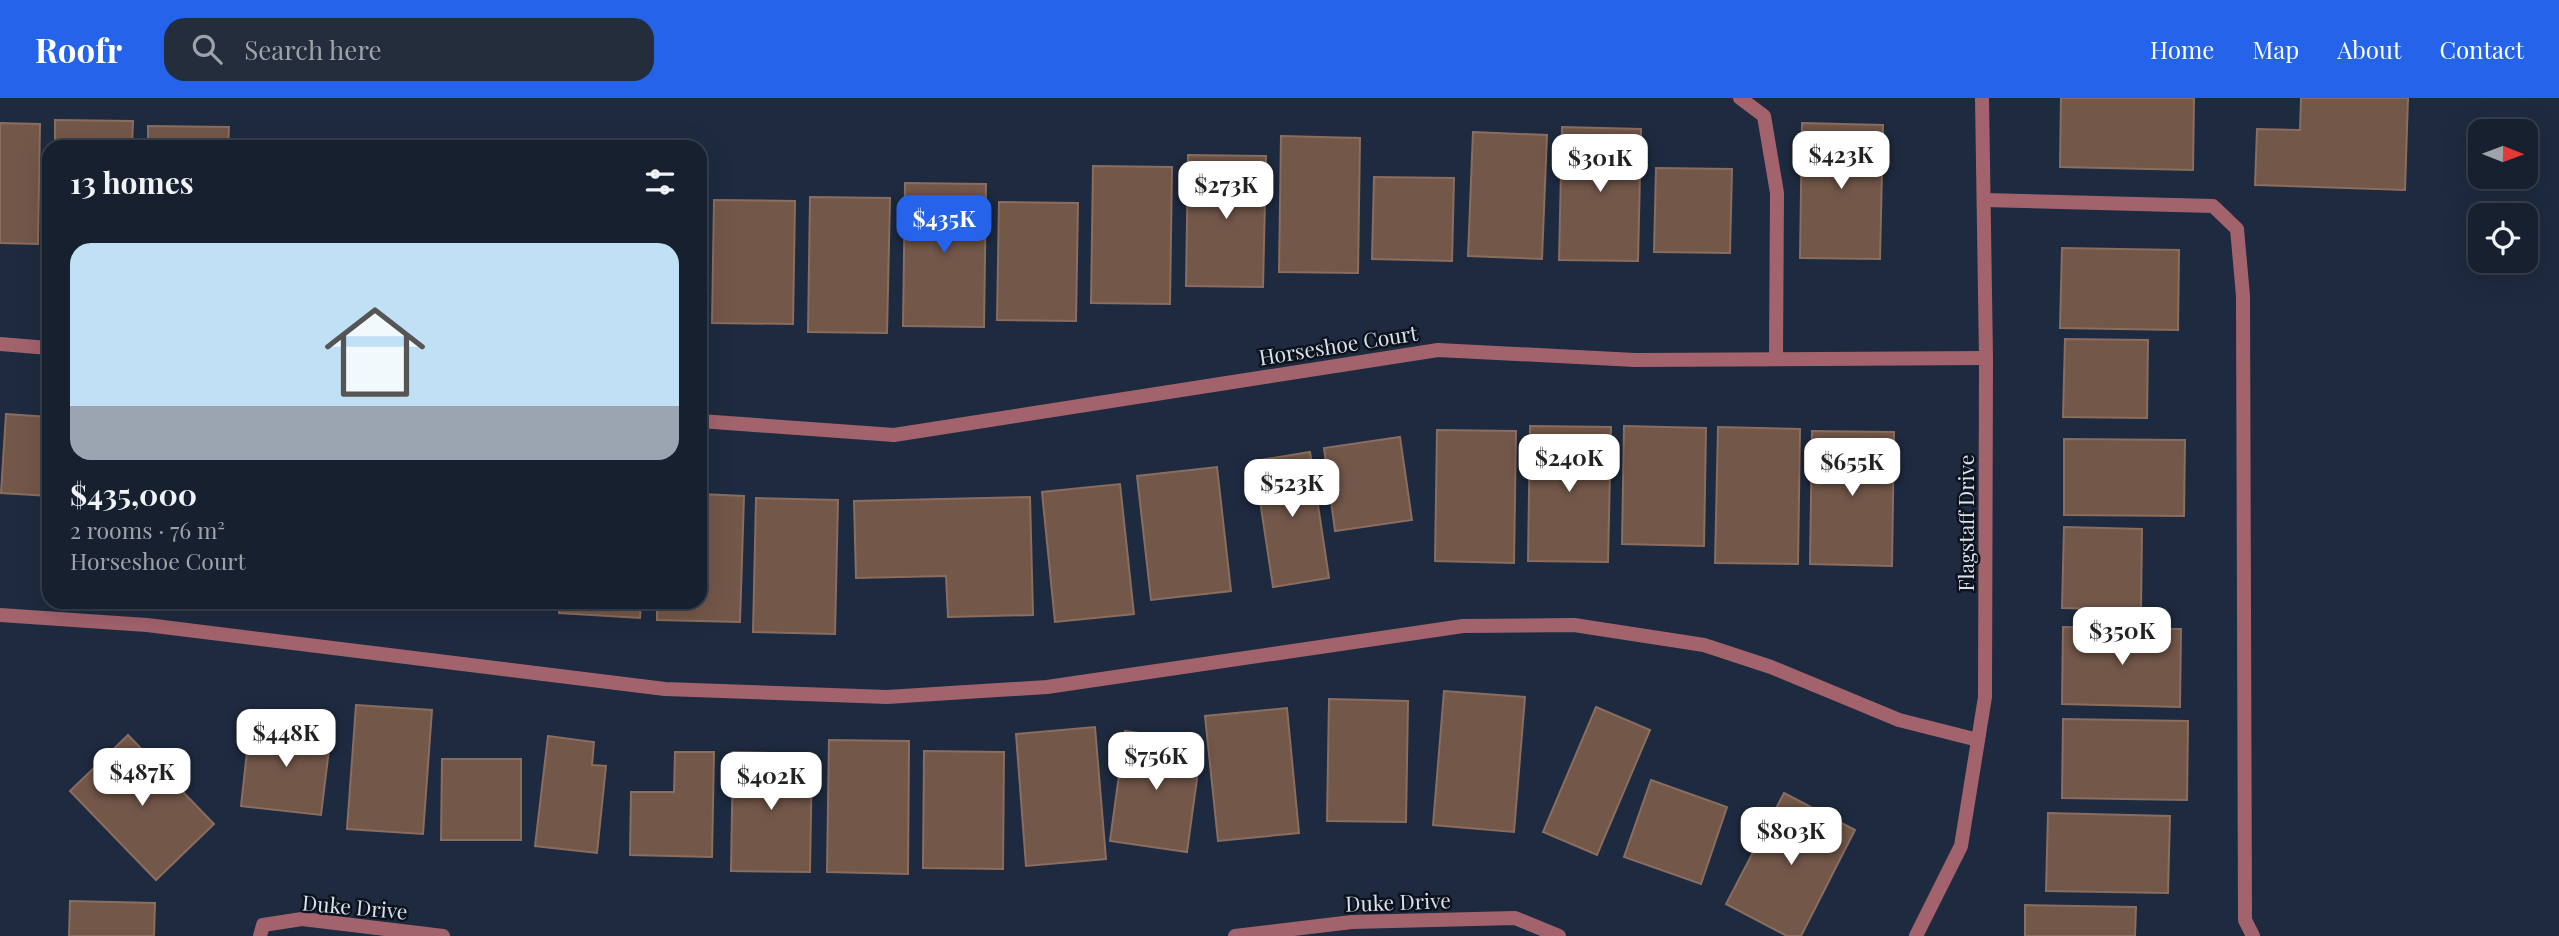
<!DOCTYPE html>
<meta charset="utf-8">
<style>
:root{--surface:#16202f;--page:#232d3b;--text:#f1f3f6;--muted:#9ea3aa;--line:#353e4b;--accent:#2563eb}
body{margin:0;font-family:"Playfair Display",serif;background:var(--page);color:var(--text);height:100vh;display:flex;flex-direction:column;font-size:26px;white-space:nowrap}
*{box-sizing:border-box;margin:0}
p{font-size:23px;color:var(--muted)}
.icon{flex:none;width:38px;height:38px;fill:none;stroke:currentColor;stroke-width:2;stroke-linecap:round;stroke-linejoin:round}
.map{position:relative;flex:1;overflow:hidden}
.panel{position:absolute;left:42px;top:42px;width:665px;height:469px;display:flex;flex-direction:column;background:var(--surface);border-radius:21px;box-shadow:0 7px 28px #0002,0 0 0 2px var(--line)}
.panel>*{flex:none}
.needle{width:46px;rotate:91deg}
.buttons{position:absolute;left:2468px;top:21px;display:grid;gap:14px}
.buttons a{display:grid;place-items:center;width:70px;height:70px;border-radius:14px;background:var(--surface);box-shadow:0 7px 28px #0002,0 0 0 2px var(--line);font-size:35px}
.price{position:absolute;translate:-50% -60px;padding:0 16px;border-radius:14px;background:#fff;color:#222;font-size:23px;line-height:46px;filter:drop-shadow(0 2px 4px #0008)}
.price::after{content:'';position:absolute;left:50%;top:42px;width:21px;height:16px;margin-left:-10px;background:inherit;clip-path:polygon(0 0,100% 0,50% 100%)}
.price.active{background:var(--accent);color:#fff}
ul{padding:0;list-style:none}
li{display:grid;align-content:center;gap:14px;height:371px;padding:0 28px}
li span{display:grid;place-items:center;height:217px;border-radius:21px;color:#555}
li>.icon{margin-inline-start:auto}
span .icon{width:126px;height:126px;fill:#fffc;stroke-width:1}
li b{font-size:30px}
h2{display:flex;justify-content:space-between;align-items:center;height:84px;padding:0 28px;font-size:30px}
header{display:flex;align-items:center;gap:42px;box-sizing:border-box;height:98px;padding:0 35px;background:var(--accent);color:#fff}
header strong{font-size:33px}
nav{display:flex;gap:38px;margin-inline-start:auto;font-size:24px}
.search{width:490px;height:63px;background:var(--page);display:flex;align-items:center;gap:18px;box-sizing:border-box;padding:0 24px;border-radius:21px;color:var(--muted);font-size:26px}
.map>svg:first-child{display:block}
.building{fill:#735749;stroke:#8a6d5e;stroke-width:2}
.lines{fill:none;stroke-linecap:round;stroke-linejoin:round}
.lane{stroke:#a3636d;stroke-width:14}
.street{stroke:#a3636d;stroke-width:14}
.labels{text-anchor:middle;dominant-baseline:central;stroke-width:5;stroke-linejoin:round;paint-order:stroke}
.street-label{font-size:21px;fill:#d9e1ef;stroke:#0d131c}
</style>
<header>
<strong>Roofr</strong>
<div class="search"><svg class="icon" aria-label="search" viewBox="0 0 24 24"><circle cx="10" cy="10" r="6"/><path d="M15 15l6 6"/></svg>Search here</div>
<nav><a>Home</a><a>Map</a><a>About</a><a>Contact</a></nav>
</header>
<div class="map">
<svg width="2559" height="838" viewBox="0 0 2559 838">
<rect width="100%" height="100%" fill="#1e2a3f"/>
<g class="building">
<polygon points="2061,0 2194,0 2193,72 2060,69"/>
<polygon points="2301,0 2408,0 2405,92 2255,87 2257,31 2300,32"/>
<polygon points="55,22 133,23 132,49 55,49"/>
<polygon points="0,25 40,26 38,146 0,145"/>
<polygon points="1802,25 1883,27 1880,161 1800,160"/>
<polygon points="148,28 229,29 228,49 148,49"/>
<polygon points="1562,29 1641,31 1638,163 1559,162"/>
<polygon points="1473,34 1547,37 1542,161 1468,158"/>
<polygon points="1281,38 1360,40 1358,175 1279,174"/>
<polygon points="1188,57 1266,58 1263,189 1186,188"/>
<polygon points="1093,68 1172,69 1170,206 1091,205"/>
<polygon points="1656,70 1732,71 1730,155 1654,154"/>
<polygon points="1374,79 1454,80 1452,163 1372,161"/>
<polygon points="905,85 986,86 984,229 903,228"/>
<polygon points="810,99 890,100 887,235 808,234"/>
<polygon points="714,102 795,103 793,226 712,225"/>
<polygon points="999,104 1078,105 1076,223 997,222"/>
<polygon points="2062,150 2179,152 2178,232 2060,230"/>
<polygon points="2065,241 2148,242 2147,320 2063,319"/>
<polygon points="6,316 49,319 49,398 1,395"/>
<polygon points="1530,328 1611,329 1608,464 1528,463"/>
<polygon points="1624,328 1706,330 1704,448 1622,446"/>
<polygon points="1718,329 1800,331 1798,466 1715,465"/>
<polygon points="1437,332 1516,333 1514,465 1435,463"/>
<polygon points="1812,333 1894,334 1892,468 1810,466"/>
<polygon points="1400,339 1412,422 1335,433 1324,350"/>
<polygon points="2064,341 2185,342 2184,418 2064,417"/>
<polygon points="1310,354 1329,480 1273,489 1254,363"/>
<polygon points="1217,369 1231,493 1151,502 1137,378"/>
<polygon points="1120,386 1134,516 1055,524 1042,394"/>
<polygon points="700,396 744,398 740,524 657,522 657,504 700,504"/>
<polygon points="1030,399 1033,517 948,519 946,478 856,480 854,403"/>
<polygon points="756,400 838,402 835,536 753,534"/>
<polygon points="2064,429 2142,431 2141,512 2062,510"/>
<polygon points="560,504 641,504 640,520 559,515"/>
<polygon points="2063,529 2181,531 2180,609 2062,606"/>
<polygon points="1444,593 1525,599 1514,734 1433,727"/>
<polygon points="1329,601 1408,603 1406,724 1327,723"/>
<polygon points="356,607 432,612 423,736 347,731"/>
<polygon points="1596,609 1650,632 1597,757 1543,734"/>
<polygon points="1287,610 1299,735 1218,743 1205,618"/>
<polygon points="2063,621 2188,623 2187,702 2062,700"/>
<polygon points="250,626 331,635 321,717 241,708"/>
<polygon points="1095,629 1106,761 1026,768 1016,636"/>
<polygon points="1125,633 1202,644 1187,754 1110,743"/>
<polygon points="128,637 214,726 156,782 70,693"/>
<polygon points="548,638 594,644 592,667 606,668 597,755 535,748"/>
<polygon points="829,642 909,643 908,776 827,774"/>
<polygon points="924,653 1004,654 1003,771 923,770"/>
<polygon points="675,654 714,654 712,759 630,757 631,694 674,694"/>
<polygon points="733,654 812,656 810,774 731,773"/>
<polygon points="442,661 521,661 521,742 441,742"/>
<polygon points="1651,682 1727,709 1701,786 1624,759"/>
<polygon points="1784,695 1855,732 1801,838 1787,838 1726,806"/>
<polygon points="2048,715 2170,718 2168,795 2046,793"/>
<polygon points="70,803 155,805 154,838 69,838"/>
<polygon points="2025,807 2136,809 2135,838 2025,838"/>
</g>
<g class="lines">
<g class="lane">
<polyline points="1740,0 1764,18 1777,95 1776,261"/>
<polyline points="1984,102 2213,108 2237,131 2243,198 2245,822 2253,838"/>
<polyline points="0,517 147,527 665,591 887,599 1047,589 1463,528 1574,527 1704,547 1771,569 1899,622 1978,642"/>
</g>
<g class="street">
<polyline points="0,246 49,250"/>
<polyline points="700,323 894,337 1438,252 1635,262 1986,260"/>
<polyline points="260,838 263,827 302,821 443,838"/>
<polyline points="1235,838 1352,824 1515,820 1559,838"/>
<polyline points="1916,838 1961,748 1985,599 1986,260 1982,0"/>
</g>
</g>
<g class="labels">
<g class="street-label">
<text transform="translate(1338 246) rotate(-9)">Horseshoe Court</text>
<text transform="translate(1965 425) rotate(-90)">Flagstaff Drive</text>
<text transform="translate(1398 803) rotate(-2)">Duke Drive</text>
<text transform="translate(355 808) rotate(5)">Duke Drive</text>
</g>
</g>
</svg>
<div class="buttons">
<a><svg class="needle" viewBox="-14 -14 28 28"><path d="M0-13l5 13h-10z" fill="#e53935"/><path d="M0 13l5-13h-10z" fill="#9ea3aa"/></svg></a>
<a><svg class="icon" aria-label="locate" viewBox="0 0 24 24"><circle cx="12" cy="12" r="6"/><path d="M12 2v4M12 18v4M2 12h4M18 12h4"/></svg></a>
</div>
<b class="price" style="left:1841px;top:93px">$423K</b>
<b class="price" style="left:1600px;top:96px">$301K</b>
<b class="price" style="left:1226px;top:123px">$273K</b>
<b class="price active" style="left:944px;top:157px">$435K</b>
<b class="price" style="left:1569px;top:396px">$240K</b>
<b class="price" style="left:1852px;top:400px">$655K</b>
<b class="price" style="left:1292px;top:421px">$523K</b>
<b class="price" style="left:2122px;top:569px">$350K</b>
<b class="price" style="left:286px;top:671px">$448K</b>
<b class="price" style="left:1156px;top:694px">$756K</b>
<b class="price" style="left:142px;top:710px">$487K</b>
<b class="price" style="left:771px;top:714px">$402K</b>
<b class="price" style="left:1791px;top:769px">$803K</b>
<section class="panel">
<h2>13 homes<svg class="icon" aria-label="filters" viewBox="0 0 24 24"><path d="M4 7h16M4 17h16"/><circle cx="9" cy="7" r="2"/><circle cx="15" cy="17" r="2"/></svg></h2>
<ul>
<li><span style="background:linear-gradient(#bfe0f5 75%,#9aa5b1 0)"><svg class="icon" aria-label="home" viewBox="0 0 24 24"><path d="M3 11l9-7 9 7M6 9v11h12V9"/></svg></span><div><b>$435,000</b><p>2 rooms · 76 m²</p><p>Horseshoe Court</p></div></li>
</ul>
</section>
</div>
